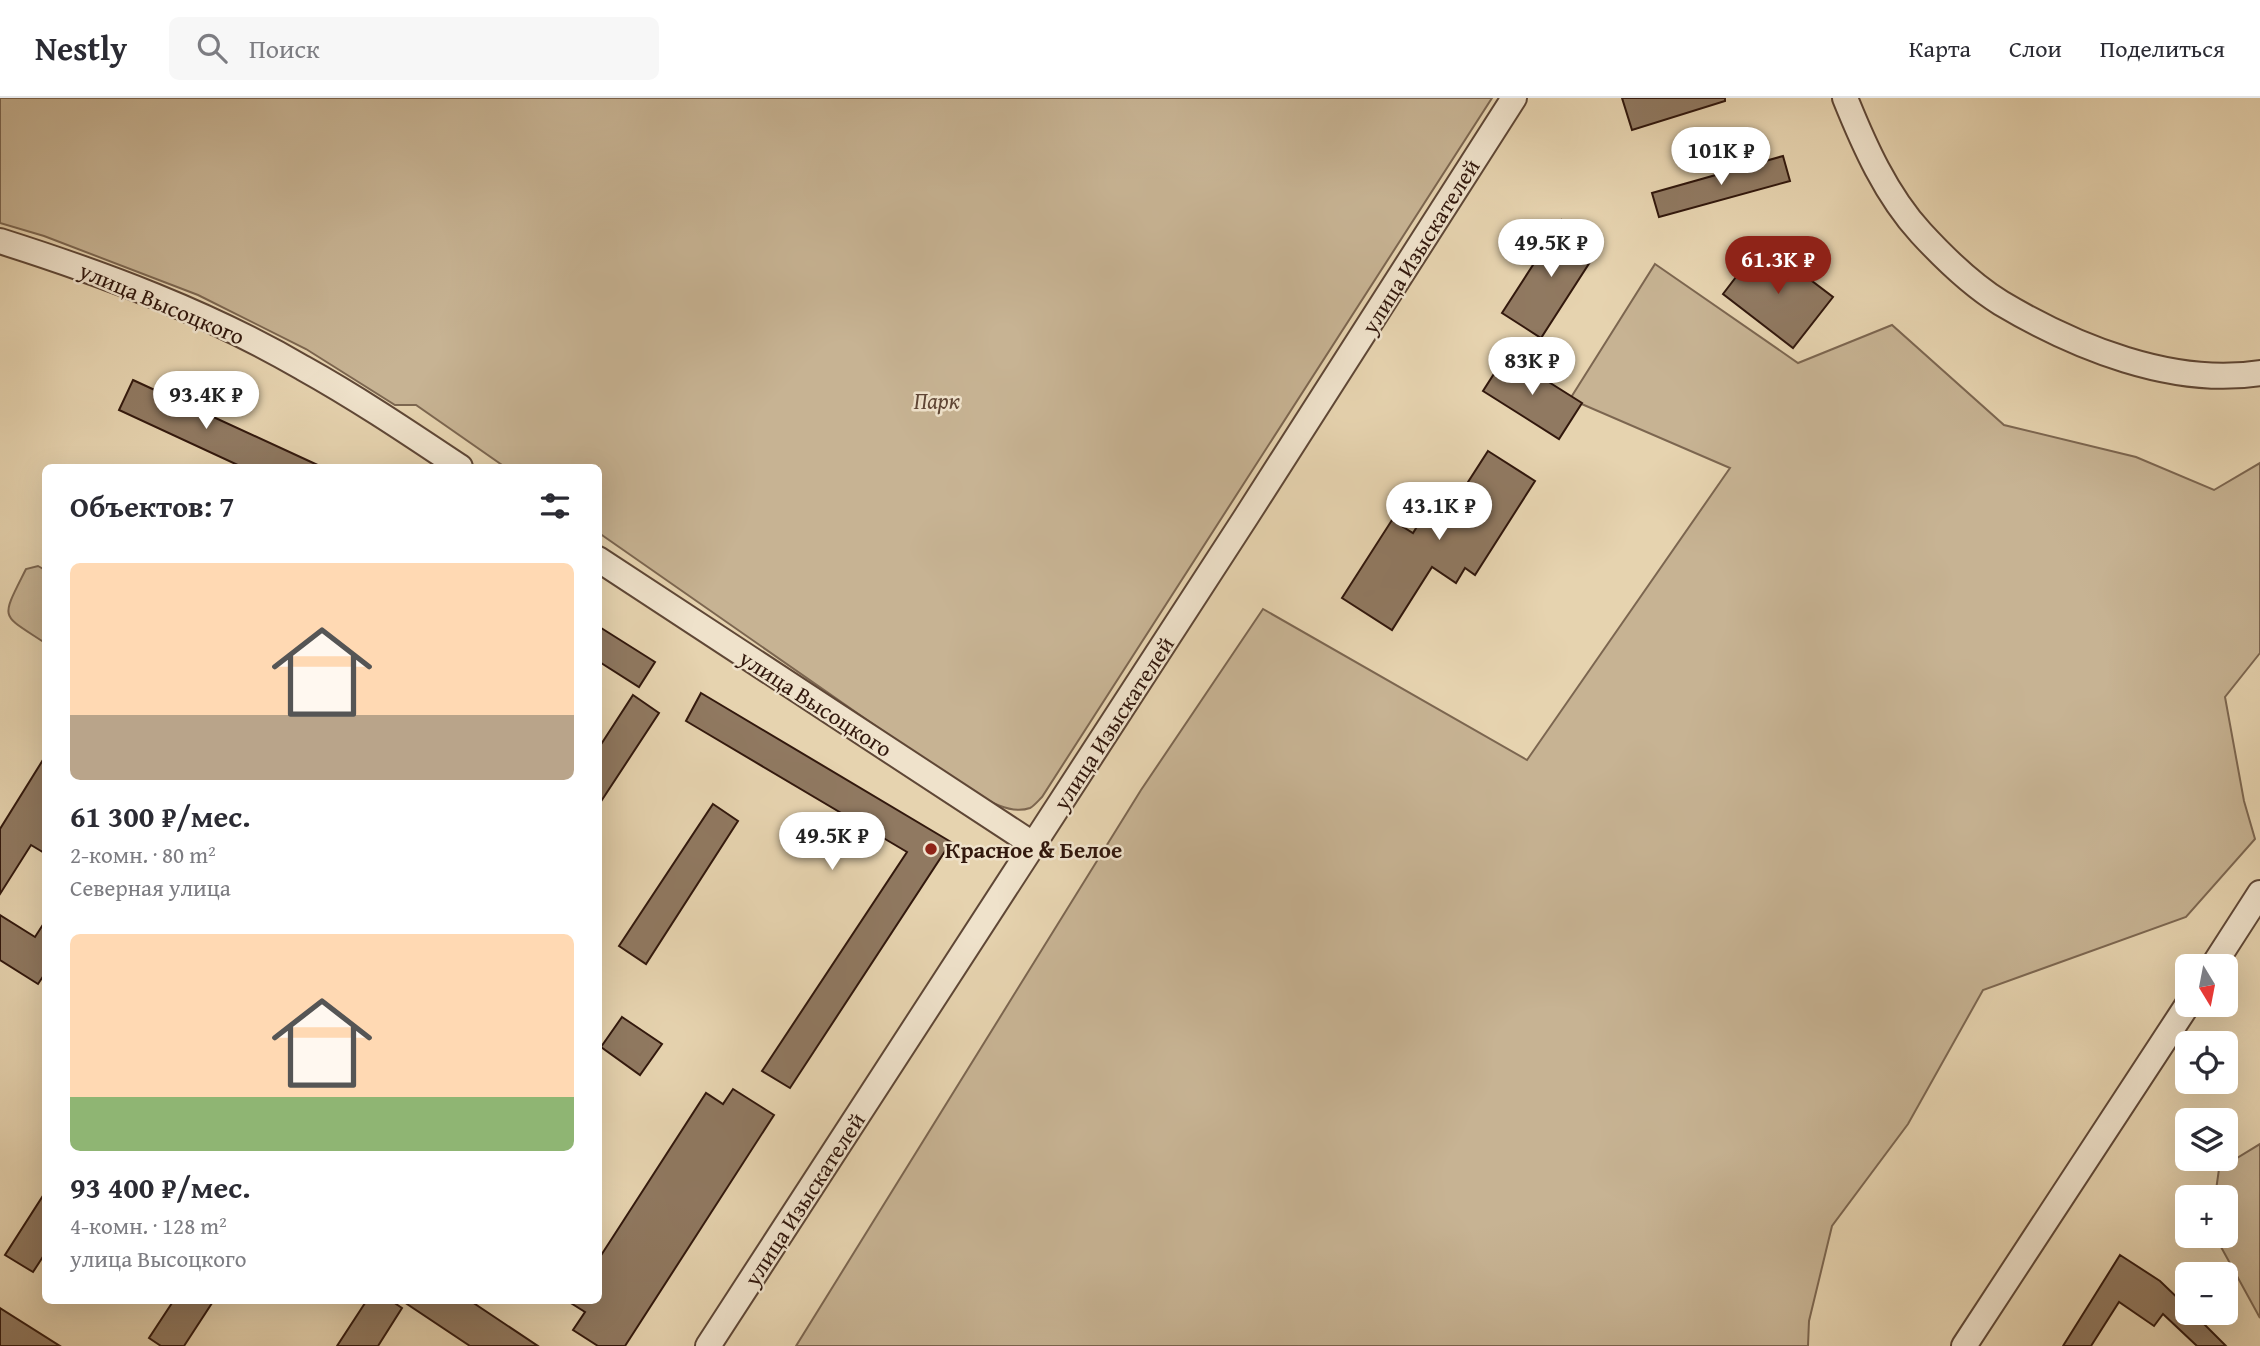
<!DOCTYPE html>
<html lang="ru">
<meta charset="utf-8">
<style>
:root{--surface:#fff;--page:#f7f7f7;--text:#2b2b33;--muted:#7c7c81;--line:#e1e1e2;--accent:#8f2418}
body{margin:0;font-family:"Gentium Book Plus",serif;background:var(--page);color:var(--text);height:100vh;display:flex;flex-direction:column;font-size:26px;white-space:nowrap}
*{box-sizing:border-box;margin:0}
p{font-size:23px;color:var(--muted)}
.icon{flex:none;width:38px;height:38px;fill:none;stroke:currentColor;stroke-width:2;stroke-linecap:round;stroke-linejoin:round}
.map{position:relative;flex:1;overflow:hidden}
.details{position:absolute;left:42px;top:366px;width:560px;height:840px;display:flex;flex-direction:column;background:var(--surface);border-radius:10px;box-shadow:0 7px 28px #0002}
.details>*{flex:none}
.needle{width:46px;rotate:170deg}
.tools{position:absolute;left:2175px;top:856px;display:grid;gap:14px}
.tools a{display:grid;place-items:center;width:63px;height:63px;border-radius:10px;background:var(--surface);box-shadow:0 7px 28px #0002;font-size:35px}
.price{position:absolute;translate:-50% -60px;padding:0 16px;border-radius:24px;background:#fff;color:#222;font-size:23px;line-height:46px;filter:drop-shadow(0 2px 4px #0008)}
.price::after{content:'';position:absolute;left:50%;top:42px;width:21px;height:16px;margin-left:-10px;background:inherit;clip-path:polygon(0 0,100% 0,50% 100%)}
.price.active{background:var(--accent);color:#fff}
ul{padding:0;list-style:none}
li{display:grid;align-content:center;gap:14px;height:371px;padding:0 28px}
li span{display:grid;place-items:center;height:217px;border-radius:10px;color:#555}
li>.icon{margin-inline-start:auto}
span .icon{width:126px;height:126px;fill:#fffc;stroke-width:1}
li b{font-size:30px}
h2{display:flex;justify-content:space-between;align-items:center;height:84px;padding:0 28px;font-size:30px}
header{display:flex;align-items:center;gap:42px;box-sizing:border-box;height:98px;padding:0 35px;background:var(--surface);border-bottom:2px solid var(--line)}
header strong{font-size:33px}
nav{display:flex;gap:38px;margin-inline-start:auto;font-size:24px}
.search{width:490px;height:63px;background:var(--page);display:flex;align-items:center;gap:18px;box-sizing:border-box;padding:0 24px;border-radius:10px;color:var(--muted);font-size:26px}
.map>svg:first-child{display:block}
.green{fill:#c7b393;stroke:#7c6650;stroke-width:2}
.building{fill:#907961;stroke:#32180d;stroke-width:2}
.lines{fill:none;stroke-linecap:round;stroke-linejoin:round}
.minor-casing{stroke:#5f4736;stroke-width:28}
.minor{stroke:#efe2cb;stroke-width:24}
.poi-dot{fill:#8f2418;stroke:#efe2cb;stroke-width:2.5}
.labels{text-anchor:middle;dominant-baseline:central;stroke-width:5;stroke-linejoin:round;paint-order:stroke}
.street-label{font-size:23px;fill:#32180d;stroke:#efe2cb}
.park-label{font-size:23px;font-style:italic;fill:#5f4635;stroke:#efe2cb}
.poi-label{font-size:23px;font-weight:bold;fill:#32180d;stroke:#efe2cb;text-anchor:start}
</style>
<header>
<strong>Nestly</strong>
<div class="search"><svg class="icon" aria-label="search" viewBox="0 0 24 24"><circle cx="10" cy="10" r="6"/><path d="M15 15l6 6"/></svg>Поиск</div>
<nav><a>Карта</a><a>Слои</a><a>Поделиться</a></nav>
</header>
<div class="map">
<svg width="2260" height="1248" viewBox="0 0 2260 1248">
<rect width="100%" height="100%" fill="#e6d3af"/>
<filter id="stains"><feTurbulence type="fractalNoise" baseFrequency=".00286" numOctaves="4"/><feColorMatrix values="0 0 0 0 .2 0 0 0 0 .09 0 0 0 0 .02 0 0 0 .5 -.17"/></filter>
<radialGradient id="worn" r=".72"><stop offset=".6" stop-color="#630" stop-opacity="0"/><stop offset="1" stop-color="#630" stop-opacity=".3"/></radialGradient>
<g class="green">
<path d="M 0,0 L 1492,0 L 1042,699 C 1038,703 1034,708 1030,710 C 1005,719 974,693 953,682 L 599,435 L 598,369 L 505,369 L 416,307 L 395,307 L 306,251 L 198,197 L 44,138 L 0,125 Z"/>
<polygon points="1655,166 1798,265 1892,227 2004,327 2136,359 2214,392 2260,365 2260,555 2225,599 2244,703 2255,741 2186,819 1983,892 1908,1026 1832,1128 1809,1223 1808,1248 796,1248 1141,692 1263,511 1527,662 1730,370 1570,301"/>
<path d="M 38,468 L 45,472 L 45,545 C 0,515 0,523 26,471 Z"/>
<polygon points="2260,1046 2260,1220 2215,1138 2226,1138 2226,1099 2215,1099 2219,1071"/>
</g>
<g class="building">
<polygon points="1622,0 1725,0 1725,3 1632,32"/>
<polygon points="1783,58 1790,83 1659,119 1652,95"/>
<polygon points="1562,122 1601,147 1541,240 1502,215"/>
<polygon points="1762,145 1833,199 1793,250 1723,196"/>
<polygon points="1506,257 1582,305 1559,341 1483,293"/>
<polygon points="133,282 322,369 242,369 119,312"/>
<polygon points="1488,353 1535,383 1475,477 1465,470 1456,485 1432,469 1392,532 1342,500 1392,422 1413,435 1434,401 1450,412"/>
<polygon points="598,528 655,564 639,589 598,563"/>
<polygon points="701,595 951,744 790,990 762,973 907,754 686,623"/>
<polygon points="633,597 659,615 598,708 598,651"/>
<polygon points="46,657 46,756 31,747 0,796 0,731"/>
<polygon points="713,706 738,723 646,866 619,848"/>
<polygon points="0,817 35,839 46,822 46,874 38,886 0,862"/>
<polygon points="622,919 662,946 640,977 601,949"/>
<polygon points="733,991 774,1017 625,1248 598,1248 573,1232 585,1214 566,1202 598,1202 598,1162 706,995 723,1006"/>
<polygon points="46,1093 46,1154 33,1174 5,1157"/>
<polygon points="2120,1157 2160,1183 2188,1210 2188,1214 2192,1214 2226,1248 2197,1248 2163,1216 2154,1228 2119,1204 2091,1248 2063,1248"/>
<polygon points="174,1202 214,1202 184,1248 161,1248 149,1240"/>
<polygon points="367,1202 390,1202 402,1210 378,1248 337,1248"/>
<polygon points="401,1202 469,1202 538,1248 470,1248"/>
<polygon points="0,1210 60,1248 0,1248"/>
</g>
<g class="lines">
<defs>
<g id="minor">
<path d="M 1845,0 C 1864,47 1886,97 1921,135 C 1944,160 1972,187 2001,205 C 2075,249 2173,289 2260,275"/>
<path d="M 0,143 C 104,176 209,215 303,270 C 357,300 409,335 460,369"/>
<polyline points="598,461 1034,747"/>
<polyline points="2213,868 2260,795"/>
<polyline points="708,1248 1246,419 1514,0"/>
<polyline points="1964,1248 2188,906"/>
</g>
</defs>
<use href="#minor" class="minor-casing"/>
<use href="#minor" class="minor"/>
</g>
<circle class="poi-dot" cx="931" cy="751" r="7"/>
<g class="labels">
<g class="street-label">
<text transform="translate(1420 148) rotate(-58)">улица Изыскателей</text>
<text transform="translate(162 205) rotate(23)">улица Высоцкого</text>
<text transform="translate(816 605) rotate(33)">улица Высоцкого</text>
<text transform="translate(1113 625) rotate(-57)">улица Изыскателей</text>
<text transform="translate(804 1101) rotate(-57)">улица Изыскателей</text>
</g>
<g class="park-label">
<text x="937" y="302">Парк</text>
</g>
<g class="poi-label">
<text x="945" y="751">Красное &amp; Белое</text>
</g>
</g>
<rect width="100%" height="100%" filter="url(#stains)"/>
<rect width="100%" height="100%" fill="url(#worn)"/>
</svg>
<div class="tools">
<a><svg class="needle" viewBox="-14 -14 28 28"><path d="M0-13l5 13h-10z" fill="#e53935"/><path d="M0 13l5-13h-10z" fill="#7c7c81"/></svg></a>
<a><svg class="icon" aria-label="locate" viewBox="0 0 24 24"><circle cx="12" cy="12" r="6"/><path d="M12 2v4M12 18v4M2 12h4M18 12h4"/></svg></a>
<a><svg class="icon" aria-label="layers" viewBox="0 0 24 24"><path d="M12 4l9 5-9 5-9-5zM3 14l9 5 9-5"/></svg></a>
<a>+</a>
<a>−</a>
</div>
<b class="price" style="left:1721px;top:89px">101K ₽</b>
<b class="price" style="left:1551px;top:181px">49.5K ₽</b>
<b class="price active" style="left:1778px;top:198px">61.3K ₽</b>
<b class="price" style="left:1532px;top:299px">83K ₽</b>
<b class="price" style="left:206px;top:333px">93.4K ₽</b>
<b class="price" style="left:1439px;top:444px">43.1K ₽</b>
<b class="price" style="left:832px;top:774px">49.5K ₽</b>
<section class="details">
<h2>Объектов: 7<svg class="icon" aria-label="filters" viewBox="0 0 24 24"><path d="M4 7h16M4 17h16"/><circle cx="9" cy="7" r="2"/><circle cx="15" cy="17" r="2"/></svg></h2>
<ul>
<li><span style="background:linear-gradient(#ffd9b3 70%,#b9a48a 0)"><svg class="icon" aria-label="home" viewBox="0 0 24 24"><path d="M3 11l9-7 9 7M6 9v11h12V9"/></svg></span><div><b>61 300 ₽/мес.</b><p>2-комн. · 80 m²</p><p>Северная улица</p></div></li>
<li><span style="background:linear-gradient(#ffd9b3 75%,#8fb573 0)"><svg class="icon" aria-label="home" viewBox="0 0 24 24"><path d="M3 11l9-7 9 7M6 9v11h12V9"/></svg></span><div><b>93 400 ₽/мес.</b><p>4-комн. · 128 m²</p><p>улица Высоцкого</p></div></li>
</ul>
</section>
</div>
